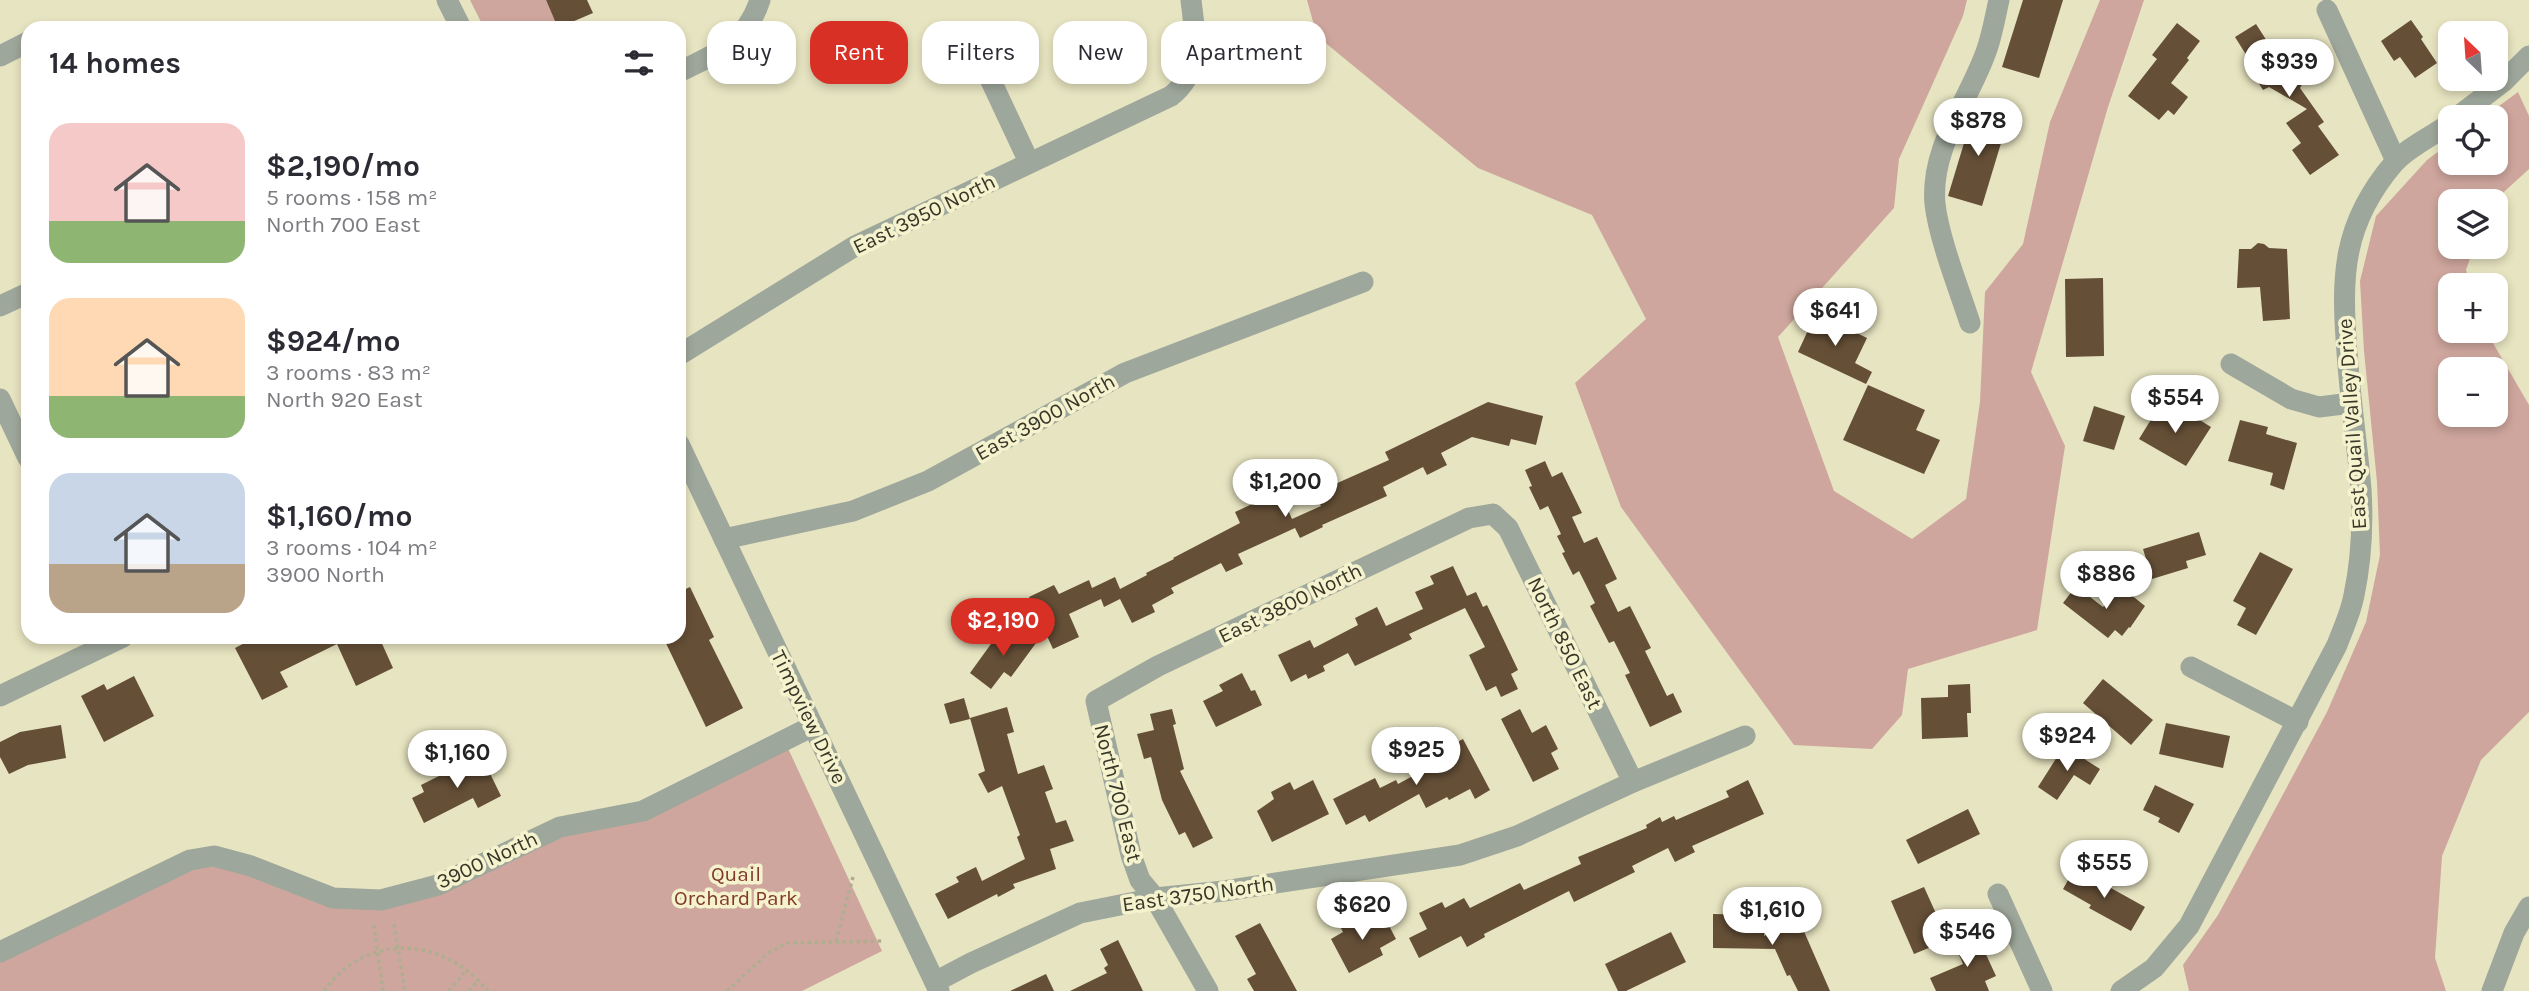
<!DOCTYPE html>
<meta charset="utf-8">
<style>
:root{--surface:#fff;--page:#f2f2f3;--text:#2b2b33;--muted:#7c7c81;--accent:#d93025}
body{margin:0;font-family:Karla,sans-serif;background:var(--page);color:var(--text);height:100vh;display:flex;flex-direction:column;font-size:26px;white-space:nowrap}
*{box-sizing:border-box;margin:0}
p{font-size:23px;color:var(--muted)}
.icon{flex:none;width:38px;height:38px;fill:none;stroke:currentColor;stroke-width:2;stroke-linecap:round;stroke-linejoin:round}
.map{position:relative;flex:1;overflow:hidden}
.side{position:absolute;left:21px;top:21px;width:665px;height:623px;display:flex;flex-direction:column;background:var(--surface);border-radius:21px;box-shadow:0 4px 10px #0003}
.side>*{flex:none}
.hud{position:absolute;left:707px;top:21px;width:665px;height:63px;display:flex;gap:14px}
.needle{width:46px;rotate:335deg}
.controls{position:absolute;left:2438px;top:21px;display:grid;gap:14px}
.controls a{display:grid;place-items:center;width:70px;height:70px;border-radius:14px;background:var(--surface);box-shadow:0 4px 10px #0003;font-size:35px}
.price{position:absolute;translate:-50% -60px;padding:0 16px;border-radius:24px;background:#fff;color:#222;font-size:23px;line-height:46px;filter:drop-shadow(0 2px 4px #0008)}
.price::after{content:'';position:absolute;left:50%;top:42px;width:21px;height:16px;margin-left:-10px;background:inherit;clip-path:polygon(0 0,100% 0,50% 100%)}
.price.selected{background:var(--accent);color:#fff}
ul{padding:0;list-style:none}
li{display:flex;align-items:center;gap:21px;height:175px;padding:0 28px}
li span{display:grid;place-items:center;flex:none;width:196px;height:140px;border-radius:21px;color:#555}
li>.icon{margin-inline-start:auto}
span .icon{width:84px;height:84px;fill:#fffc;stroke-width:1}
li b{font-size:30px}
h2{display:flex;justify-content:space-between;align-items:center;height:84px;padding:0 28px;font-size:30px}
.chip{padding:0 24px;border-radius:21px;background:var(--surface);box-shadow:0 4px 10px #0003;font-size:24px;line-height:63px}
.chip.selected{background:var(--accent);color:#fff}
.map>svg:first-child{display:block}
.green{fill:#cea69d;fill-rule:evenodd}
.building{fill:#654f37}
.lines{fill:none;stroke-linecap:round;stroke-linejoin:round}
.path{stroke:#b0ae91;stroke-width:3.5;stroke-dasharray:3.5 3.5;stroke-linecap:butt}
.minor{stroke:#9ea79b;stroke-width:21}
.labels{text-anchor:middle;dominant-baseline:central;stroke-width:7;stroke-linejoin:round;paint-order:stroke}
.street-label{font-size:21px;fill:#373628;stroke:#f5f2ce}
.park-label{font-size:21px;fill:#823929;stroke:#f5f2ce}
</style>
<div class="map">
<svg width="2529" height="991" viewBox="0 0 2529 991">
<rect width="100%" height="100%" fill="#e7e4c1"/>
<g class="green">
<polygon points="470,0 546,0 558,28 484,28"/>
<polygon points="1307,0 1967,0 1963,16 1899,159 1894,208 1778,337 1834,491 1912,539 1966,499 1980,402 1985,292 2023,244 2050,122 2100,0 2144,0 2108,107 2031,372 2065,446 2037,630 1908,669 1902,715 1872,749 1794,745 1621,507 1575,383 1646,319 1592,215 1478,168 1317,36"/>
<path d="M 2518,92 L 2529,116 L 2529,169 L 2494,201 L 2450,201 L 2450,247 L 2474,247 L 2466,270 L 2471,285 L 2450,285 L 2450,331 L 2486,331 L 2529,405 L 2529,712 L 2481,760 L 2442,856 L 2435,958 L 2446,991 L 2189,991 L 2183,965 L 2218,915 L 2250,856 L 2327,712 L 2366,622 L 2380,555 L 2377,482 L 2364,351 L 2360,281 L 2376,216 L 2427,160 L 2450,143 L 2450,163 L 2496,163 L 2496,117 L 2484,117 ZM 2496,369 L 2496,415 L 2450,415 L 2450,369 Z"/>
<polygon points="786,744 882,951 802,991 0,991 0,957 215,860 382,903 561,831 647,815"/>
</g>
<g class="building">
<polygon points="546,0 587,0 593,13 558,28"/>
<polygon points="2023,0 2063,0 2039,78 2002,67"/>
<polygon points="2411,20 2423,37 2421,39 2437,63 2415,78 2400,57 2394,61 2381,41"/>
<polygon points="2177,23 2200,41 2187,58 2189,60 2171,83 2188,97 2174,115 2168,110 2159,120 2128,96 2157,59 2152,55"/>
<polygon points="2256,24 2281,63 2306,77 2300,88 2324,122 2318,126 2339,155 2310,175 2292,150 2301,143 2286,123 2307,109 2269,87 2263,90 2251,71 2253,70 2248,63 2250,61 2235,37"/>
<polygon points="1974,110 2008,120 1982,206 1948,196"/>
<polygon points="2258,243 2264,244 2269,248 2287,249 2290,319 2263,321 2260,287 2237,288 2239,249 2251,249"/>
<polygon points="2103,278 2104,356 2066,357 2065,279"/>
<polygon points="1816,313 1867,338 1855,363 1872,372 1866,384 1798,352"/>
<polygon points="1868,385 1925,410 1916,430 1940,440 1924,474 1843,440"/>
<polygon points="1488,402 1543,416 1536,445 1511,439 1509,446 1472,437 1441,453 1447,465 1427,475 1423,467 1383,487 1387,496 1322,525 1323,527 1300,538 1295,528 1238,554 1243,564 1226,572 1221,563 1171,588 1174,593 1152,605 1155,612 1132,623 1120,599 1104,607 1101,599 1069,614 1079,637 1053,649 1029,597 1054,585 1059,594 1089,580 1092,588 1115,577 1120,589 1147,575 1146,573 1174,559 1173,558 1240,523 1235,512 1280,491 1292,519 1321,506 1315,493 1389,460 1385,452"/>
<polygon points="2160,405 2185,421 2190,414 2211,427 2186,466 2139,439"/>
<polygon points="2094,406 2125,416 2114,450 2083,441"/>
<polygon points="2240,420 2268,427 2266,434 2297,443 2284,490 2270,485 2273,473 2228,461"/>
<polygon points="1545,461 1552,477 1562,472 1582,513 1572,517 1584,543 1597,537 1617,579 1605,585 1618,612 1630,606 1651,648 1645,651 1667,696 1673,693 1682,712 1650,727 1625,675 1630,673 1614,641 1609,643 1590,606 1595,603 1579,571 1573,575 1562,553 1565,552 1557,536 1561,534 1548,506 1540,510 1529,487 1532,486 1525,470"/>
<polygon points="2199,532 2206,555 2186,561 2188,568 2152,579 2143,549"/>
<polygon points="2260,552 2293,569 2256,635 2237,625 2246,608 2233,601"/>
<polygon points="1453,566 1467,596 1476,592 1483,607 1487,605 1518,670 1511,674 1518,689 1501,697 1496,686 1486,691 1469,655 1485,647 1465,608 1409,634 1412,639 1355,666 1348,653 1323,666 1325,671 1308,679 1306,674 1291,682 1278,655 1310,640 1314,648 1358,625 1355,618 1377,607 1386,626 1423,609 1415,592 1434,584 1430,576"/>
<polygon points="2076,586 2103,607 2120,586 2145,606 2130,628 2129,627 2122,636 2115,630 2108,638 2063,603"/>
<polygon points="690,587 714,637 709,640 743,708 706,727 663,637 679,637 679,592"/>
<polygon points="1015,627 1036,643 1011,677 1004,672 991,689 970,673 996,637 1004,642"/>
<polygon points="256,637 379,637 393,668 356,686 337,644 280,672 288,687 262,700 235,648"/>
<polygon points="1242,673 1251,691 1255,690 1262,705 1216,727 1203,701 1223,691 1219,685"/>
<polygon points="134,676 154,716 104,742 81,696 104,684 107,690"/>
<polygon points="2103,679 2153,720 2131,745 2083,703"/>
<polygon points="1970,684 1971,713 1967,713 1968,737 1922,739 1921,698 1948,697 1948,685"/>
<polygon points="964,698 970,719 950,724 944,704"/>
<polygon points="1007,707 1014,732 1007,734 1018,774 1044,765 1053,789 1045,792 1056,823 1066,820 1074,841 1050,849 1056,869 1013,884 1015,888 998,897 997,894 948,919 935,894 959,882 956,877 976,867 982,881 1025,859 1017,837 1020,835 1002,786 988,793 978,774 985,771 970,718"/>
<polygon points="1172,709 1176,724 1173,725 1184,769 1180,771 1213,838 1193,848 1185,832 1179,835 1162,800 1151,757 1144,759 1137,734 1154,730 1150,714"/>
<polygon points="1520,709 1532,733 1546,725 1558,749 1551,753 1559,769 1533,782 1501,719"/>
<polygon points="2166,723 2230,736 2223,768 2159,754"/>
<polygon points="61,725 66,758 28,765 9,774 0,757 0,742 20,732"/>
<polygon points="1463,739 1490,790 1475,799 1470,789 1449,800 1447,797 1426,808 1419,794 1369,822 1365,815 1346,825 1333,799 1375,778 1380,788 1396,780 1398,784 1448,757 1444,749"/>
<polygon points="2064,746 2100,769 2090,785 2074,775 2057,800 2038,787"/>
<polygon points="481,755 501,796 478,808 473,798 424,823 412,798 424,792 421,785"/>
<polygon points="1313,780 1329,814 1272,842 1257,811 1274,799 1271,792 1290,782 1294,790"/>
<polygon points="1748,780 1764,814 1692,846 1695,852 1675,862 1668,848 1632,866 1635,872 1574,902 1569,891 1484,934 1485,937 1467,947 1461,936 1419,958 1409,938 1427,929 1419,913 1442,902 1445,908 1464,898 1470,908 1520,883 1524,890 1581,864 1578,857 1647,828 1646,825 1660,817 1662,822 1674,816 1676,820 1729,797 1726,791"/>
<polygon points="2155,785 2194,804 2179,833 2158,822 2160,818 2143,810"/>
<polygon points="1968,809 1980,834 1918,864 1906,840"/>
<polygon points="2075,868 2145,907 2131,931 2089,908 2091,905 2063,889"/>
<polygon points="1924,887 1948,940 1914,954 1891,901"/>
<polygon points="1363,914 1370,929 1386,920 1396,939 1380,948 1383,955 1349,973 1331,939 1343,932 1340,926"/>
<polygon points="1713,914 1764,915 1764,936 1799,920 1830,991 1798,991 1790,975 1787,976 1775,949 1713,948"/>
<polygon points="1260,923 1297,991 1254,991 1247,979 1256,974 1235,936"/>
<polygon points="1671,932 1686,962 1626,991 1618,991 1605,964"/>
<polygon points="1976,933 1996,976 1985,981 1989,991 1936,991 1930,978 1963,964 1954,943"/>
<polygon points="1118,940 1143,991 1070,991 1107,973 1104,968 1108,965 1100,949"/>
<polygon points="1046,974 1054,991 1010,991"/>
</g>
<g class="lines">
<g class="path">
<polyline points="394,924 405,991"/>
<polyline points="374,925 383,991"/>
<polyline points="836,941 853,877"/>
<path d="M 324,991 C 367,931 444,937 488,991"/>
<polyline points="449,991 467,969"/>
<polyline points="469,991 479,979"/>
<polyline points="727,991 768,953 787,943 883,941"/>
</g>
<g class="minor">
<polyline points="447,0 461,28"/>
<polyline points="2327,10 2396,161"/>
<polyline points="0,56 28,42"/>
<polyline points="984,66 1029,162"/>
<path d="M 679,72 C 717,53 746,43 760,0"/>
<polyline points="2457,117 2503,82 2529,56"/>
<polyline points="0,306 28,293"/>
<path d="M 1970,323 C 1959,289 1939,239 1935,204 C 1930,148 1968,102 1986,52 C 1992,36 1995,17 1999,0"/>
<path d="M 679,355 L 855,246 L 1171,96 C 1203,71 1195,36 1191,0"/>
<polyline points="2231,364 2291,399 2319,407 2351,403"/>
<polyline points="0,399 28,458"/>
<polyline points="679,444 939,991"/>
<polyline points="724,539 853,511 928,481 1125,373 1363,282"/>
<polyline points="2191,667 2298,722"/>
<polyline points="0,696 123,637"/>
<polyline points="1998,894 2042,991"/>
<polyline points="0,952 190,860 214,856 251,866 333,898 381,900 438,885 560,827 643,811 813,726"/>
<polyline points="935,982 971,963 1080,913 1155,898 1224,891 1460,855 1517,836 1633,782 1745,736"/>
<polyline points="1208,991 1155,898 1140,880 1131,855 1096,701 1158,666 1469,518 1493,514 1508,528 1633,782"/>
<path d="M 2121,991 L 2154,968 L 2189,926 L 2337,645 C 2343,629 2351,612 2354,595 C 2361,562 2363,523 2361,489 C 2357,443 2350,398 2347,352 C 2341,276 2342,224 2394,163 C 2408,147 2433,136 2450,123"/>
<polyline points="2492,991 2514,933 2529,907"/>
</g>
</g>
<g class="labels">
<g class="street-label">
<text transform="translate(924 214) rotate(-26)">East 3950 North</text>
<text transform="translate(1045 417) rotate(-29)">East 3900 North</text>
<text transform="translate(2352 424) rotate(-94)">East Quail Valley Drive</text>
<text transform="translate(1290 603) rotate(-26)">East 3800 North</text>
<text transform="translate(1565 643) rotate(64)">North 850 East</text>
<text transform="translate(809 717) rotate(64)">Timpview Drive</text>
<text transform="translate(1118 793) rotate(76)">North 700 East</text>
<text transform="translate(487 860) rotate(-25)">3900 North</text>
<text transform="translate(1198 894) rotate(-8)">East 3750 North</text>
</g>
<g class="park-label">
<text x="736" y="874">Quail<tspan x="736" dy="24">Orchard Park</tspan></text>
</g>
</g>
</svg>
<div class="controls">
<a><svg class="needle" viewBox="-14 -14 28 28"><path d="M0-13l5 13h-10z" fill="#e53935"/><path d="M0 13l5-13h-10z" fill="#7c7c81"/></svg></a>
<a><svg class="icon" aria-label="locate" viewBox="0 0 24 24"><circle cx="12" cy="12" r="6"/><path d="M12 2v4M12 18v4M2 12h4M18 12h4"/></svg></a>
<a><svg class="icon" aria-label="layers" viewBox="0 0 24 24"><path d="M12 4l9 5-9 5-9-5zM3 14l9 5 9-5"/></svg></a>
<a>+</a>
<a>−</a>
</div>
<b class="price" style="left:2289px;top:99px">$939</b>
<b class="price" style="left:1978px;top:158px">$878</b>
<b class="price" style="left:1835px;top:348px">$641</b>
<b class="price" style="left:2175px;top:435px">$554</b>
<b class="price" style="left:1285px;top:519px">$1,200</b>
<b class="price" style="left:2106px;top:611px">$886</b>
<b class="price selected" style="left:1003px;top:658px">$2,190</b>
<b class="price" style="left:2067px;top:773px">$924</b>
<b class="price" style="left:1416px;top:787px">$925</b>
<b class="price" style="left:457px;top:790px">$1,160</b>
<b class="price" style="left:2104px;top:900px">$555</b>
<b class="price" style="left:1362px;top:942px">$620</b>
<b class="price" style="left:1772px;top:947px">$1,610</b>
<b class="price" style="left:1967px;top:969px">$546</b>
<div class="hud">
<a class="chip">Buy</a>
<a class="chip selected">Rent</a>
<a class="chip">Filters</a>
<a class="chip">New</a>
<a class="chip">Apartment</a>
</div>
<section class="side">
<h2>14 homes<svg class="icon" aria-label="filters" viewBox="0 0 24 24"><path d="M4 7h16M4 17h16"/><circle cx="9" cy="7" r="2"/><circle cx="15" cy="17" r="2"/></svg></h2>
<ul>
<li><span style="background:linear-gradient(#f6c9c9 70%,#8fb573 0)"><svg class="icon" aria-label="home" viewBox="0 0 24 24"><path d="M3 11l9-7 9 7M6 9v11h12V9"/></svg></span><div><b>$2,190/mo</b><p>5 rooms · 158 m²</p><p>North 700 East</p></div></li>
<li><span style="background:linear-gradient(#ffd9b3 70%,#8fb573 0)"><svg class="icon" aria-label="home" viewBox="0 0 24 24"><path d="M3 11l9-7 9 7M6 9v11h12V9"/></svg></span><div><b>$924/mo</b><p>3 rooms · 83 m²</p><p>North 920 East</p></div></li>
<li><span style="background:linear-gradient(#c9d6e8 65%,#b9a48a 0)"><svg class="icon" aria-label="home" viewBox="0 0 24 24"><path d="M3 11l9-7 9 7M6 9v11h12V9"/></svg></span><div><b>$1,160/mo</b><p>3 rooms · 104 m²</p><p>3900 North</p></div></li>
</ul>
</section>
</div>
